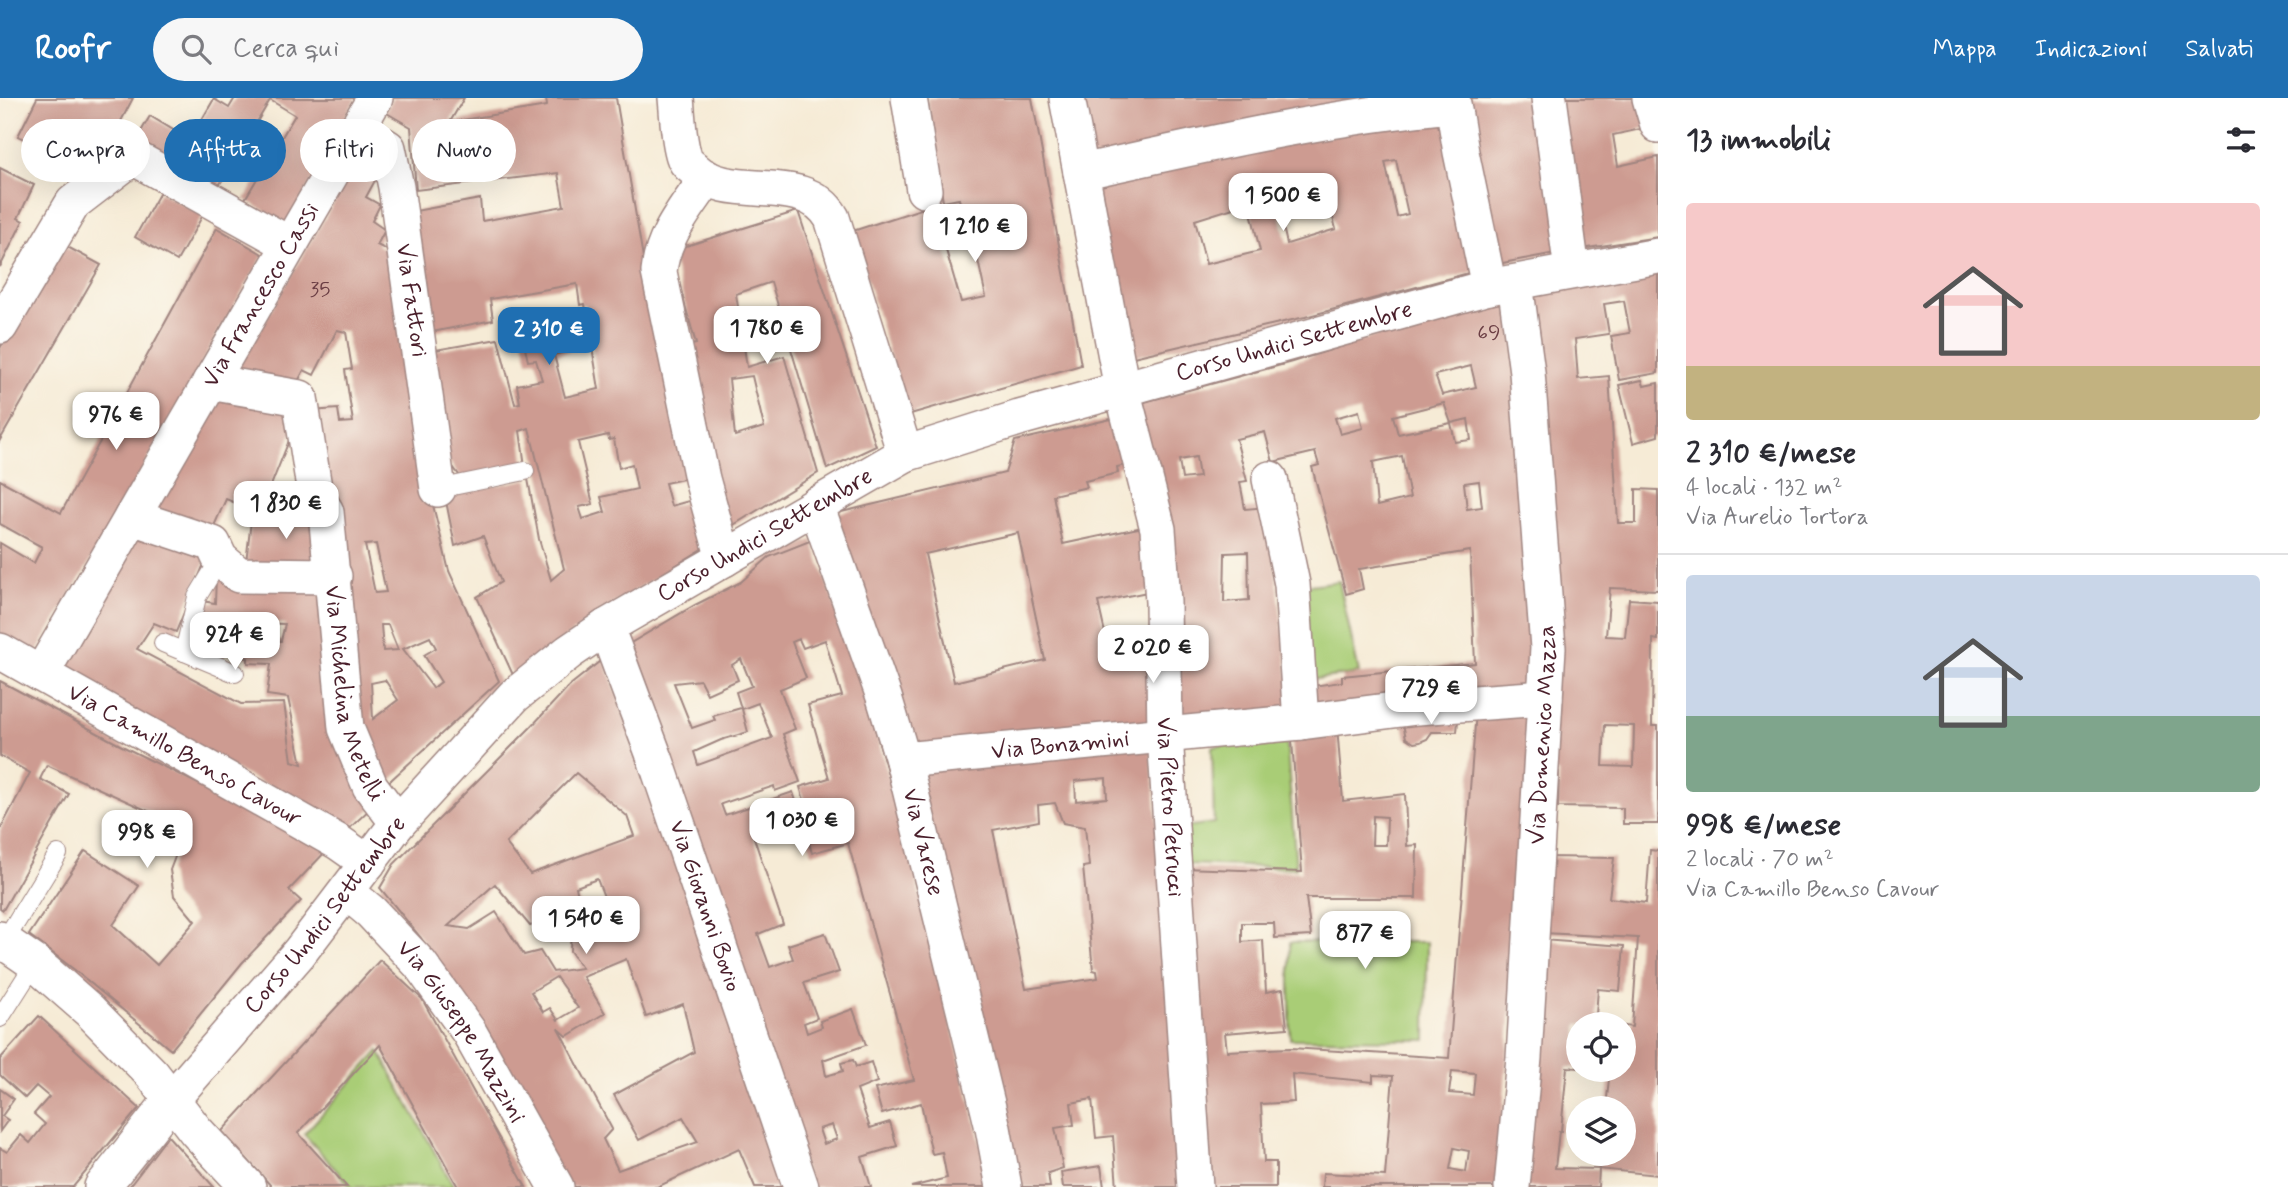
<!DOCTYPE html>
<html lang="it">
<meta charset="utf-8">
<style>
:root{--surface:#fff;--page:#f7f7f7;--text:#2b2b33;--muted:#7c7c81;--line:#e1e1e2;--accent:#1f6fb2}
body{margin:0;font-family:Mynerve,sans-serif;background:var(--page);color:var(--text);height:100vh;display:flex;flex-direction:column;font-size:26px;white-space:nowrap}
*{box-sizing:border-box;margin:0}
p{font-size:23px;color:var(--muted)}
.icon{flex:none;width:38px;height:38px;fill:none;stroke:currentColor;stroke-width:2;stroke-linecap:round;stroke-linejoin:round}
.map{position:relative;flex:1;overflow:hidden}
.details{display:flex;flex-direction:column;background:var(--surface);width:630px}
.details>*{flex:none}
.banner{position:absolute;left:21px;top:21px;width:665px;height:63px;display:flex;gap:14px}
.fabs{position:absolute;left:1566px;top:914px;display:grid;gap:14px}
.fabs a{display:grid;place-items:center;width:70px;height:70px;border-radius:50%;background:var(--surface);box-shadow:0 7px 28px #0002;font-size:35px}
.price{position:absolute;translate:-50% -60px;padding:0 16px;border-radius:14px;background:#fff;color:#222;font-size:23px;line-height:46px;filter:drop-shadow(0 2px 4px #0008)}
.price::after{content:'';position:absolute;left:50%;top:42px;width:21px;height:16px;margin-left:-10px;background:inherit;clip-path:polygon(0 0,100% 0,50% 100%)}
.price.current{background:var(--accent);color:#fff}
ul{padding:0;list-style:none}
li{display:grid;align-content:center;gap:14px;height:371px;padding:0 28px}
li+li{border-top:2px solid var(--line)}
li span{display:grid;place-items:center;height:217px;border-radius:7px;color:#555}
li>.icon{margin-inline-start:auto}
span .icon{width:126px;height:126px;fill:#fffc;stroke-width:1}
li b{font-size:30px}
h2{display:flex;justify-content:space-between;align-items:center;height:84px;padding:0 28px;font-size:30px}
.pill{padding:0 24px;border-radius:32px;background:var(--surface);box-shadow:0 7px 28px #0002;font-size:24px;line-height:63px}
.pill.current{background:var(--accent);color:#fff}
header{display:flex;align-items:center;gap:42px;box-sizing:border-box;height:98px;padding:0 35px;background:var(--accent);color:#fff}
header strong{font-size:33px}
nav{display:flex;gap:38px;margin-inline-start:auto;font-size:24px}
.search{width:490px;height:63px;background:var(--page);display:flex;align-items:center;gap:18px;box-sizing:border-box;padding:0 24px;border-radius:38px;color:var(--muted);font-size:26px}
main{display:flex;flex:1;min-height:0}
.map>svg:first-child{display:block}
.green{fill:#a9cd76;stroke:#7a7650;stroke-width:2}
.building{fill:#cd9b91;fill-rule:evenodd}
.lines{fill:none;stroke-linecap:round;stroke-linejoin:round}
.lane-casing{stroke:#a08580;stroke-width:20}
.street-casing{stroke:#a08580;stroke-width:38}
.lane{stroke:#fff;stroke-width:18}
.street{stroke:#fff;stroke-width:35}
.labels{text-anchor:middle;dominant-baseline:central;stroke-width:6;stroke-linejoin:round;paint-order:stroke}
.number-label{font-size:21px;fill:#6b3e44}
.street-label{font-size:24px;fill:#4a1f2b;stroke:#fbf7ec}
</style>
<header>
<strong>Roofr</strong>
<div class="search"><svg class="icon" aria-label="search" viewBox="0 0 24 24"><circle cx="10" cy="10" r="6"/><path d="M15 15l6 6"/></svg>Cerca qui</div>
<nav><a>Mappa</a><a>Indicazioni</a><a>Salvati</a></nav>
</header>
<main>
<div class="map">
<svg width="1658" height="1089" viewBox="0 0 1658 1089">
<rect width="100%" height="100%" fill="#fbf7ec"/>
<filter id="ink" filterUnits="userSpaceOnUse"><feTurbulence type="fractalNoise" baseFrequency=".0143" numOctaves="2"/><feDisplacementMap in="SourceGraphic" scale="14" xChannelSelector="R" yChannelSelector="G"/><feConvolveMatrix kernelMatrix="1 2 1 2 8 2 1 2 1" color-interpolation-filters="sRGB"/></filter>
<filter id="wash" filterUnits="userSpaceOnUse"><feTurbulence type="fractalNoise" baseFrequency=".00686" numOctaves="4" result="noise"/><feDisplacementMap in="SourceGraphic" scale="28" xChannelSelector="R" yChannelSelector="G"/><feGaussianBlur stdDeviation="1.57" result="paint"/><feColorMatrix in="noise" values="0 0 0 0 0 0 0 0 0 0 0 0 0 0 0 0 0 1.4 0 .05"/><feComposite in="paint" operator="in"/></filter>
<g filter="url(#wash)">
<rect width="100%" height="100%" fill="#f6ebd6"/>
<g class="green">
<polygon points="1339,483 1359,575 1309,582 1302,488"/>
<polygon points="1286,638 1296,770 1185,766 1184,729 1214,725 1212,649"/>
<polygon points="1290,844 1427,844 1426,942 1290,941"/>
<polygon points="379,953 454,1089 351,1089 304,1036"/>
</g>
<g id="blocks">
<g class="building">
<polygon points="37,0 133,0 93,77 18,38"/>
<polygon points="235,0 356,0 288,127 245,101 295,17 270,2 217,91 135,44 150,18 190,42 214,1 229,10"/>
<path d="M 393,0 L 464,0 L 450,24 L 547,8 L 546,0 L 616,0 L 649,195 L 688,380 L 665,385 L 671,408 L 696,401 L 712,445 L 602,513 L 513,577 L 477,499 L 501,484 L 483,438 L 455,448 L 445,398 L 528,381 L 539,441 L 551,482 L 564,471 L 529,330 L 520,333 L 525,368 L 462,381 L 437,347 L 424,254 L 498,241 L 515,306 L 520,305 L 517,287 L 542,282 L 536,262 L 528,263 L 521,233 L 583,222 L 588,249 L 554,257 L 565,299 L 599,291 L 585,206 L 580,207 L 577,186 L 490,201 L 493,222 L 427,235 L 410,114 L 480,101 L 482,123 L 564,108 L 558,75 L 416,92 L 411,29 L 385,14 ZM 608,337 L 609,342 L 614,341 L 619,370 L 632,366 L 637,391 L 601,399 L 605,414 L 583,421 L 579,409 L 593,406 L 578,344 Z"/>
<polygon points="927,0 1032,0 1081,267 907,317 853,133 933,107 961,204 986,199 971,130 966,131 959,101 943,104"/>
<polygon points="1081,0 1413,0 1090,61"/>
<polygon points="1461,0 1540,0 1566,153 1492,167"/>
<polygon points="1551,0 1643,0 1650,29 1613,37 1618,68 1658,59 1658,139 1575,152"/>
<path d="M 1447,17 L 1476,173 L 1305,219 L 1129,260 L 1092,89 L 1269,48 ZM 1396,62 L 1408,116 L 1397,119 L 1385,64 ZM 1324,85 L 1336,131 L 1287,146 L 1276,99 ZM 1249,105 L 1260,153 L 1206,166 L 1195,122 Z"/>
<path d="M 357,65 L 378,77 L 366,99 L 380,107 L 372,123 L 385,132 L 377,147 L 391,154 L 432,403 L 449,473 L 499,583 L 380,692 L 350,627 L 310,313 L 338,311 L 340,325 L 353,324 L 345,272 L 352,271 L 346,234 L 337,232 L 314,277 L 304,272 L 295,289 L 232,279 ZM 376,446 L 386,494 L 375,495 L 365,447 ZM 381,527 L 388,527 L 398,552 L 383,553 ZM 430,539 L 436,550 L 424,557 L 441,584 L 433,590 L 403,551 ZM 385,582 L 398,602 L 373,621 L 371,585 Z"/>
<polygon points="0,70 34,87 18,120 23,123 0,169"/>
<polygon points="160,94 203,117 177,163 135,139"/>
<path d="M 798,113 L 876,348 L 827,371 L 771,184 L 736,196 L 747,269 L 784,258 L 818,375 L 727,431 L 687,248 L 696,246 L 670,153 ZM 752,278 L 764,329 L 735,338 L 729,281 Z"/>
<polygon points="217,130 264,157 220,231 127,401 34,558 0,538 0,445 34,465 42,449 0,426 0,382 61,415"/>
<polygon points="62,146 101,167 0,342 0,250"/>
<path d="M 1658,167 L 1658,275 L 1619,282 L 1611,238 L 1630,235 L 1624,203 L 1604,206 L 1609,236 L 1575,241 L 1578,281 L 1609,278 L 1618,425 L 1636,425 L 1636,391 L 1658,392 L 1658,492 L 1610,490 L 1606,538 L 1625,539 L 1629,501 L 1658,503 L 1658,542 L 1653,541 L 1652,628 L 1658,628 L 1658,726 L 1623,726 L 1623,710 L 1558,709 L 1559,674 L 1554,674 L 1522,188 ZM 1605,627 L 1634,628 L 1633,669 L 1603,668 Z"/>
<path d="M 1511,201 L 1538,592 L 1307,614 L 1305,589 L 1342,584 L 1342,578 L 1475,565 L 1470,453 L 1359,471 L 1363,491 L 1346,496 L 1312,369 L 1319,367 L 1315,354 L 1273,364 L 1265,334 L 1236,341 L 1247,383 L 1240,384 L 1245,411 L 1268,409 L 1293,616 L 1151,652 L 1187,1089 L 1117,1089 L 1113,1038 L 1096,1040 L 1092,1001 L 1071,1005 L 1074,1027 L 1055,1030 L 1063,1070 L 1048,1075 L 1050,1089 L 1010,1089 L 829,417 L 1005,375 L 1015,343 L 1120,319 L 1130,366 L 1117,369 L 1118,375 L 1085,383 L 1087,389 L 1053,397 L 1063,446 L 1143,429 L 1157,492 L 1098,504 L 1109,553 L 1171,540 L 1137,306 L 1292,264 L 1459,212 ZM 1471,268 L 1476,289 L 1442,297 L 1435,277 ZM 1444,305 L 1451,325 L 1468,321 L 1471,342 L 1455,344 L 1451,325 L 1398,336 L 1393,318 ZM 1359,313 L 1363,330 L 1340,336 L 1335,320 ZM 1402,358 L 1410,400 L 1377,408 L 1373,364 ZM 1196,359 L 1199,379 L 1182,381 L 1179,362 ZM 1479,383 L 1482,409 L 1467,411 L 1464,385 ZM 1018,435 L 1045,562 L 954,584 L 925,456 ZM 1248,454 L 1249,502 L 1224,504 L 1225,455 ZM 1106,680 L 1107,700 L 1076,703 L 1075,683 ZM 1055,705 L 1063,725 L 1085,729 L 1089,768 L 1083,769 L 1093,872 L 1097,873 L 1098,880 L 1026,891 L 993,732 L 1039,723 L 1038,707 Z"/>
<polygon points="1642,282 1644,288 1658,285 1658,338 1633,345 1619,287"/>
<polygon points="223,293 297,307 292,335 260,415 226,401 210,437 151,418"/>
<polygon points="321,413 325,471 245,472 252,415"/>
<path d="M 144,427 L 211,449 L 176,534 L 154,525 L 137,551 L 241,606 L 284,605 L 292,663 L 302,666 L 288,600 L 267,597 L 271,566 L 248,565 L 248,560 L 197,545 L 201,503 L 215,505 L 216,479 L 330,482 L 374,707 L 350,730 L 232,670 L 61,574 ZM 263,525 L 285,526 L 281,543 L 249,542 L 248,533 L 263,534 Z"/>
<path d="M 812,442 L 864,592 L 903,729 L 991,1089 L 911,1089 L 947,1080 L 942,1054 L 932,1056 L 921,1005 L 882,1016 L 875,991 L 914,982 L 848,745 L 812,755 L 805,731 L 812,728 L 800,689 L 829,680 L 808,607 L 842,598 L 825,542 L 803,550 L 799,541 L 792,544 L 806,580 L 780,591 L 795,631 L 783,636 L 800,684 L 775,693 L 774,688 L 721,706 L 725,717 L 793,694 L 803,725 L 754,740 L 783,826 L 758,836 L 770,869 L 793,861 L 788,847 L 825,835 L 839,874 L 804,885 L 817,920 L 804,925 L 807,935 L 822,929 L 820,923 L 853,911 L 866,947 L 823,962 L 826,978 L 843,973 L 841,965 L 853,962 L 856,969 L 871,964 L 877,984 L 857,992 L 870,1030 L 890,1024 L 897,1048 L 862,1059 L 871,1089 L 811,1089 L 619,552 L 695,507 L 741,484 L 769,459 ZM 741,561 L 752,588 L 736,594 L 741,610 L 713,618 L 715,622 L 692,630 L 674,585 L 700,582 L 707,596 L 738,582 L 732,567 ZM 758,605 L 772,640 L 698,667 L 694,654 L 721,642 L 748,634 L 742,611 ZM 832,1027 L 837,1041 L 824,1046 L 819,1031 Z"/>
<path d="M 604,560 L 791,1089 L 755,1089 L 739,1051 L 657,1089 L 567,1089 L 471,921 L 421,840 L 380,790 L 394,766 L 530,630 L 569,588 ZM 576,675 L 627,718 L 634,738 L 530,776 L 506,745 ZM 597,781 L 612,819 L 583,830 L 571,830 L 570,853 L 582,870 L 553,874 L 540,853 L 524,857 L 496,814 L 469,831 L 448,828 L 495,786 L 530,828 L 581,812 L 576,789 ZM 626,861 L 646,919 L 683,906 L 694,954 L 614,997 L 639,1042 L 683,1019 L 698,1044 L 618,1072 L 603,1041 L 612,1031 L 558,930 L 567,938 L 605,915 L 583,879 ZM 556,879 L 578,910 L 558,922 L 550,910 L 543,914 L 531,894 Z"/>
<polygon points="0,583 120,647 328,751 289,792 301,803 242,865 171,952 76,873 29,837 85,753 139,788 113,827 157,867 195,823 174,798 170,772 186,730 47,667 40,681 69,696 3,812 0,810 0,732 30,675 0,658"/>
<polygon points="1459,612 1457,634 1432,634 1427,641 1420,644 1414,645 1406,640 1403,626"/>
<path d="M 1476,614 L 1534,614 L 1497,1089 L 1322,1089 L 1323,1075 L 1385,1078 L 1393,978 L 1373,977 L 1373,984 L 1292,976 L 1294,1004 L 1261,1006 L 1264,1064 L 1276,1064 L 1276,1089 L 1203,1089 L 1182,770 L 1302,774 L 1291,631 L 1337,628 L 1343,703 L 1405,696 L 1407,748 L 1417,747 L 1416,800 L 1306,800 L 1311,838 L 1275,840 L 1274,825 L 1242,825 L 1242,844 L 1263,842 L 1266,894 L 1283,891 L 1287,930 L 1225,935 L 1227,953 L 1291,950 L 1449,960 ZM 1373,718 L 1387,719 L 1386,747 L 1372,747 ZM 1452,973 L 1475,975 L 1473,997 L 1449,995 ZM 1454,1050 L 1469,1053 L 1466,1074 L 1450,1071 Z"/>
<polygon points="1650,752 1658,753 1658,1077 1599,1071 1598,1089 1515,1089 1542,842 1624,848 1620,893 1598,891 1596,917 1609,919 1609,926 1578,926 1578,970 1567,969 1561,1033 1559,1033 1555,1070 1599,1071 1601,1055 1624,1055 1624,1010 1606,1010 1610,971 1624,971 1624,928 1632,929 1638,840 1544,835 1548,759 1614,760 1609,800 1646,805"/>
<polygon points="380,862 422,901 526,1089 458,1089 380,947 298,1035 347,1089 272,1089 222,1033"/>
<polygon points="39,918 139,1010 73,1089 0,1089 0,1050 7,1054 21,1037 30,1045 45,1026 34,1016 49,999 36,988 25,1000 0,977 0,961"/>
<polygon points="0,991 14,1001 2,1018 8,1022 0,1033"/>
<polygon points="168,1038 214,1089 129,1089"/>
<polygon points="1101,1068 1104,1089 1063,1089 1061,1074"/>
</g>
</g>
</g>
<g filter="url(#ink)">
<use href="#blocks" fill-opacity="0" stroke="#a08580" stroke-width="2"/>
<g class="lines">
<defs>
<g id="lane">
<polyline points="438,391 525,373"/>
<polyline points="163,545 235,575"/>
<polyline points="184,554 197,499 220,461"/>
<polyline points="4,844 58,756"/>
<polyline points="0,920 35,865"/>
</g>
<g id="street">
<path d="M 676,0 C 678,19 678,41 684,59 C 685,64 690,68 694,71 C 731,107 804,71 832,120 L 905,356"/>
<polyline points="909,0 924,92"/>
<path id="s1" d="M 1067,0 L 1122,291 L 1158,431 L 1163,504 L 1165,637 L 1195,1089"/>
<polyline points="1452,0 1461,54 1489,189"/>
<polyline points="1549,0 1572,173"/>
<polyline points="1650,0 1658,27"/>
<path id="s2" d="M 357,30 L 388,50 L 396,89 L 438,391"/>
<path d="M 1081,74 C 1204,47 1328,18 1453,7"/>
<path d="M 707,80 C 687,110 662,138 659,174 L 702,381 L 724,461"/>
<polyline points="0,228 73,105 133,59 289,146"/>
<path id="s3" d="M 210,284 L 300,300 L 315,396 L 326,414 L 346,630 L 370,688 L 398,725"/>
<polyline points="1270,381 1292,486 1301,624"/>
<path id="s4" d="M 816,407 L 884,599 L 903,662 L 993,1030 L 1004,1089"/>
<polyline points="132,419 213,446 220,461 239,477 334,478"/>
<path id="s5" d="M 606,529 L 656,663 L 801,1089"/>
<path id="s6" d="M 0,553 L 338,744 L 368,765"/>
<path id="s7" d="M 41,576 L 375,0"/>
<path id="s8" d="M 903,662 L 1301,624 L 1417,609 L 1545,600"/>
<path id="s9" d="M 347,794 L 371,814 L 420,866 L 469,934 L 556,1089"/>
<polyline points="0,841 35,865 90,913 152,976 196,1033 248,1089"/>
<path id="s10" d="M 102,1089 L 172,1001 L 299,855 L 398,725 L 514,598 L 569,554 L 606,529 L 905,356 L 1019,320 L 1489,189 L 1658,158"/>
<path id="s11" d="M 1512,1089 L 1524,960 L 1548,550 L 1527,274 L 1515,185"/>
</g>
</defs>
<use href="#lane" class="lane-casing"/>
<use href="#street" class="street-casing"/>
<use href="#lane" class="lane"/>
<use href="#street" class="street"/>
</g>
</g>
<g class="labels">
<g class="number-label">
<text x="320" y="192">35</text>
<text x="1489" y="235">69</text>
</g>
<g class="street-label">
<text stroke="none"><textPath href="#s7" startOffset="438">Via Francesco Cassi</textPath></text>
<text stroke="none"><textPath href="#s2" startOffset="191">Via Fattori</textPath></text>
<text stroke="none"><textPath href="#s10" startOffset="1507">Corso Undici Settembre</textPath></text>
<text stroke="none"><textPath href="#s10" startOffset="940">Corso Undici Settembre</textPath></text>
<text stroke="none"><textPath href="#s3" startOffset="394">Via Michelina Metelli</textPath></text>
<text stroke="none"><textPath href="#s11" startOffset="453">Via Domenico Mazza</textPath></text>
<text stroke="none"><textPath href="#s8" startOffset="158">Via Bonamini</textPath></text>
<text stroke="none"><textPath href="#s6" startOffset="212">Via Camillo Benso Cavour</textPath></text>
<text stroke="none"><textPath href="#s1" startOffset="719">Via Pietro Petrucci</textPath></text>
<text stroke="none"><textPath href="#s4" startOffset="354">Via Varese</textPath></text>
<text stroke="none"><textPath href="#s5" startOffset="296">Via Giovanni Bovio</textPath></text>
<text stroke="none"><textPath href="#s10" startOffset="352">Corso Undici Settembre</textPath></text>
<text stroke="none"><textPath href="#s9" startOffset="182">Via Giuseppe Mazzini</textPath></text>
</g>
</g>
</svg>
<div class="fabs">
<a><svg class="icon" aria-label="locate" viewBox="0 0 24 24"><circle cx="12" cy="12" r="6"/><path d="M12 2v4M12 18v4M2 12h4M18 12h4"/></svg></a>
<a><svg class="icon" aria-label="layers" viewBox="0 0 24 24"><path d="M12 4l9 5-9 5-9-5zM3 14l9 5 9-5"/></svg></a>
</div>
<b class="price" style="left:1283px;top:135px">1 500 €</b>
<b class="price" style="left:975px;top:166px">1 210 €</b>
<b class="price" style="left:767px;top:268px">1 780 €</b>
<b class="price current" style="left:549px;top:269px">2 310 €</b>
<b class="price" style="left:116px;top:354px">976 €</b>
<b class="price" style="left:286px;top:443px">1 830 €</b>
<b class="price" style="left:235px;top:574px">924 €</b>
<b class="price" style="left:1153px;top:587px">2 020 €</b>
<b class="price" style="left:1431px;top:628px">729 €</b>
<b class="price" style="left:802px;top:760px">1 030 €</b>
<b class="price" style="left:147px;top:772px">998 €</b>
<b class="price" style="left:586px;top:858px">1 540 €</b>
<b class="price" style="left:1365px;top:873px">877 €</b>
<div class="banner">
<a class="pill">Compra</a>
<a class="pill current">Affitta</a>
<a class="pill">Filtri</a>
<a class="pill">Nuovo</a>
</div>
</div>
<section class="details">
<h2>13 immobili<svg class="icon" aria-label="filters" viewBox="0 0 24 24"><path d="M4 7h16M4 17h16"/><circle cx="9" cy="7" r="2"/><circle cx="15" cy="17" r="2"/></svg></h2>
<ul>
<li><span style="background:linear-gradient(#f6c9c9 75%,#c2b280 0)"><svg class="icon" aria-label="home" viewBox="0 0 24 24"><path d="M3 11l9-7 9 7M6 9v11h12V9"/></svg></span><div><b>2 310 €/mese</b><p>4 locali · 132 m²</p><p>Via Aurelio Tortora</p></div></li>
<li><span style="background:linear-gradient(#c9d6e8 65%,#7fa58c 0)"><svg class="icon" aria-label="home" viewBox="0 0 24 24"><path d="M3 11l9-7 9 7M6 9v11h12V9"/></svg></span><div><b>998 €/mese</b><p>2 locali · 70 m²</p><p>Via Camillo Benso Cavour</p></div></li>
</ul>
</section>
</main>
